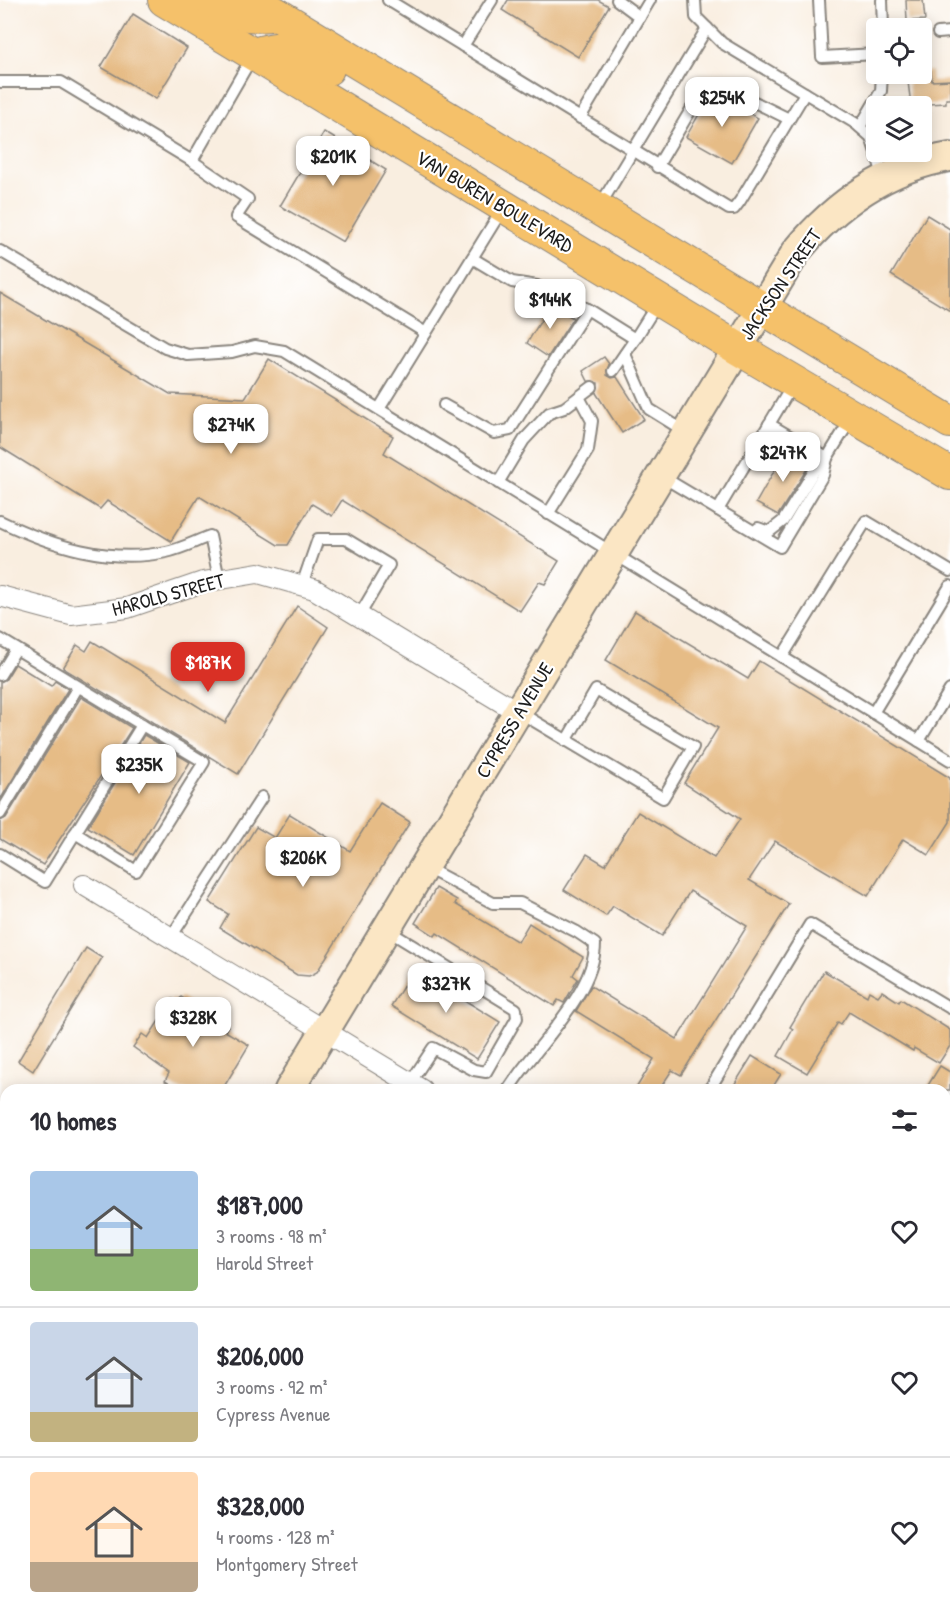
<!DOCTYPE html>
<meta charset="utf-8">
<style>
:root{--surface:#fff;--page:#f7f7f7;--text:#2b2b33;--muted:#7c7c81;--line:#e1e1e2;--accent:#d93025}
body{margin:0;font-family:"Patrick Hand",sans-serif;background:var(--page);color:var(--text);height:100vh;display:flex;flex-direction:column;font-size:22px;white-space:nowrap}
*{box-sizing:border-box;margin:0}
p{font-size:20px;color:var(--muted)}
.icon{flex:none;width:33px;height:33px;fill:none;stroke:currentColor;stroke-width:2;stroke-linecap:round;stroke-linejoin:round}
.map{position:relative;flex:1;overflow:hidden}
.sheet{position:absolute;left:0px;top:1084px;width:951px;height:536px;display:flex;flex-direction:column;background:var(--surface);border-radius:18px 18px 0 0;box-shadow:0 3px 15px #0003}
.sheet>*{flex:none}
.tools{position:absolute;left:866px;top:18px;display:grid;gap:12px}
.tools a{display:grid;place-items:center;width:66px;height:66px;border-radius:6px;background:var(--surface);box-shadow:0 3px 15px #0003;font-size:30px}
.price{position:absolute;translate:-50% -51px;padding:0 14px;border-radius:12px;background:#fff;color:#222;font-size:20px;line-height:39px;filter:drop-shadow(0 2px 3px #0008)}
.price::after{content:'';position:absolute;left:50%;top:36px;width:18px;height:14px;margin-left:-9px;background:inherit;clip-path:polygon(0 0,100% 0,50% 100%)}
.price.active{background:var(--accent);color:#fff}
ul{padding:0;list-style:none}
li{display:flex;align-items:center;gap:18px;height:150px;padding:0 30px}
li+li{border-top:2px solid var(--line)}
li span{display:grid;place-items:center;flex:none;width:168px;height:120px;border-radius:6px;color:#555}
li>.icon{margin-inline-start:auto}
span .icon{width:72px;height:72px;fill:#fffc;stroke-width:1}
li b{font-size:26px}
h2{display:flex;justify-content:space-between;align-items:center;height:72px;padding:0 30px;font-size:26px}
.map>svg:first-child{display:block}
.building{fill:#e6bc86}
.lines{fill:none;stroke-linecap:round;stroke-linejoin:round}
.lane-casing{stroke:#8a857e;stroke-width:14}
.street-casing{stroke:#8a857e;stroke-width:22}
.secondary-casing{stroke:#8a857e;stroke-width:32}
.primary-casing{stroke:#8a857e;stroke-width:34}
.lane{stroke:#fff;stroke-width:10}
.street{stroke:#fff;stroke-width:20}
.secondary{stroke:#fbe6c4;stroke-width:28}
.primary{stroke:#f5c16b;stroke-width:32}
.labels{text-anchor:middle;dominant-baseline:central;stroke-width:4.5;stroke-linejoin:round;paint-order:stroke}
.street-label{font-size:20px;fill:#1c1c1c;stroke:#fff}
</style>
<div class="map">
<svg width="950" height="1619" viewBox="0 0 950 1619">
<rect width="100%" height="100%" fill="#fff"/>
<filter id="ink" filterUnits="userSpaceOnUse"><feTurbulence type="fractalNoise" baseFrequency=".0167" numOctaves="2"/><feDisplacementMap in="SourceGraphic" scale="12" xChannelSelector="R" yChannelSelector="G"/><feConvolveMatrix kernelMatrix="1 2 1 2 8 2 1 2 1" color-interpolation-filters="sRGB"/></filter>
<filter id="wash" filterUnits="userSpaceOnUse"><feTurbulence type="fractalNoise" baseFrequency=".008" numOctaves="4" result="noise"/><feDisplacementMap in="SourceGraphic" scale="24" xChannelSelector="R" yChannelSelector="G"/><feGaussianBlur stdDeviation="1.35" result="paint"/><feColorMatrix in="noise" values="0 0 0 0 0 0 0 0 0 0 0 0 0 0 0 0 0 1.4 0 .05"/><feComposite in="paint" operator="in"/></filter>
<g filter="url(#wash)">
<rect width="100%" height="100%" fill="#f9eee0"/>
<g id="blocks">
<g class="building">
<polygon points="508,0 598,0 609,6 578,57 502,10"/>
<polygon points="906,0 923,0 925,20 907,21"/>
<polygon points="133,14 187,48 156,99 101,67"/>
<polygon points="931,71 932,81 950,80 950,99 946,99 946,103 911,105 907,74"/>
<polygon points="715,94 758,118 732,163 686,137 709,97"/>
<polygon points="324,132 386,170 343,242 280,206"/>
<polygon points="927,215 950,229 950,311 891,275"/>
<polygon points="0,293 170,394 245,398 269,359 393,436 384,453 559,561 545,584 539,582 520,611 342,500 332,516 312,504 288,545 278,545 199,496 171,541 107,501 100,509 0,447"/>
<polygon points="551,304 573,318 548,357 527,343"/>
<polygon points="604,357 609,364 607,375 612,378 617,377 644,419 622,433 596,393 598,383 588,381 583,371"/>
<polygon points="786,450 810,464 778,515 756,503"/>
<polygon points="297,606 328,627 238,774 63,668 77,645 86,651 92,641 225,723"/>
<polygon points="635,611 748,679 759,661 950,778 950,822 929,855 903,839 868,896 775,841 749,880 789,904 681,1075 672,1070 659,1090 635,1090 654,1059 576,1011 591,986 677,1039 747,926 690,891 662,936 613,906 606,916 564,890 587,854 605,865 638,812 714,858 740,819 684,783 718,728 606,660"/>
<polygon points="15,664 51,686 55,681 68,689 0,800 0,682 6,679"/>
<polygon points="81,697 132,728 43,865 0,839 0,821 6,818"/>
<polygon points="144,735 190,762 134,855 88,827"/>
<polygon points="380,803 410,822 317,972 309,976 297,975 220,928 228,914 209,902 256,827 275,838 290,814 350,851"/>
<polygon points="436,888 457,900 455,904 518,942 529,923 583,957 573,975 578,979 564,1003 558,1000 554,1006 437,933 435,936 415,923"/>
<polygon points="86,948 102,958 33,1071 18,1061"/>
<polygon points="414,969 500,1022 477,1059 391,1006"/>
<polygon points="824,971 867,996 869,991 878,996 882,991 899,1002 901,999 950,1030 950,1046 939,1063 914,1048 913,1051 849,1012 841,1024 838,1022 807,1073 778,1056 793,1029 790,1027"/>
<polygon points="181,997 228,1026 225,1031 249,1045 222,1090 180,1090 165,1081 169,1073 133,1047 142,1034 148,1038 173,999 178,1002"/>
<polygon points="752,1056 781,1074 771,1090 731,1090"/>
<polygon points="940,1066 950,1072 950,1090 925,1090"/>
</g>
</g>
</g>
<g filter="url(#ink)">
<use href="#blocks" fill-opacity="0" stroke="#8a857e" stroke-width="1.5"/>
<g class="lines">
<defs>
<g id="lane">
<polyline points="388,0 729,209 734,209 740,201 805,93"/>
<polyline points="617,0 640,17"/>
<polyline points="695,0 696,17 722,43 855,123 871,137 884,178"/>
<polyline points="819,0 822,57 876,54"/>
<polyline points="882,0 883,28"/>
<polyline points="938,33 950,32"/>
<polyline points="463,46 492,0"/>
<polyline points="252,57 192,161 248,199 236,217 426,333"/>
<polyline points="0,82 61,82 192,161"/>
<polyline points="580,118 650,0"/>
<polyline points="860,127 881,91 882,74"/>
<polyline points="657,167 699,96 707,88 720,85 789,119"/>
<polyline points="599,207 707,28"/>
<polyline points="0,251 165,348 188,355 232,352 255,346 284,351 950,760"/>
<polyline points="472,258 512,282 537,286 587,309 635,339 657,304"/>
<polyline points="625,354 649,409 686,432"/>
<polyline points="613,371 635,339"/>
<polyline points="444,405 494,433 510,430 587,309"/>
<polyline points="379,409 503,208"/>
<polyline points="769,424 827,458"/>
<polyline points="661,476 780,547 823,475 827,458"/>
<polyline points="498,483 524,440 549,413 564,408 592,387"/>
<polyline points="718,510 793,384"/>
<polyline points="548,514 588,450 592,421 579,397"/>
<path d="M 0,521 C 52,546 109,564 166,552 C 181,549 196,541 210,536 L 219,579"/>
<polyline points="758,528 769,532 783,521 814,471 827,458 851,419"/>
<polyline points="302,585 318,539 346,539 389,565 359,616"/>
<polyline points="0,639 142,725 45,882 0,854"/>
<polyline points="782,657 866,521 950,571"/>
<polyline points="0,675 16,649"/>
<polyline points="519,712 663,798 693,747 596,690 566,741"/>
<polyline points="873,713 950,586"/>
<polyline points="919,741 950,690"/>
<polyline points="0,814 78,687"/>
<polyline points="75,833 136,871 204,762 142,725"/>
<path d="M 425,867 L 493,903 L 520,903 L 577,932 L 595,944 C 595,994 533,1049 508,1090"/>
<polyline points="387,930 516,1009 517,1018 486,1072 474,1070 433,1048 410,1083"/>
<polyline points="171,937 262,797"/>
<polyline points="709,1090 810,924 950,1008"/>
<polyline points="945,1273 950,1271"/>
<polyline points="0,1509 6,1513"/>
<polyline points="945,1547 950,1549"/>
<polyline points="344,1614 352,1619"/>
<polyline points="413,1619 416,1614"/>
<polyline points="590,1619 593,1614"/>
</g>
<g id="street">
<polyline points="0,596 71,615 127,608 203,582 258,573 314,589 518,712"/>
<polyline points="84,885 422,1090"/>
<polyline points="945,1411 950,1414"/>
<polyline points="945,1458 950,1450"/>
<polyline points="844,1619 847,1614"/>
</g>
<g id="secondary">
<path d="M 289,1090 L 796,252 C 835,204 888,167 950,157"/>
<polyline points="0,1557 6,1547"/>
</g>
<g id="primary">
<polyline points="164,0 737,348 950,474"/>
<path d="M 210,0 C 234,14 250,19 277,14"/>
<polyline points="254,0 950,422"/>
<path d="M 254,54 C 293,42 294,48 328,69"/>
</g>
</defs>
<use href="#lane" class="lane-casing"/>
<use href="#street" class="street-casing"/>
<use href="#secondary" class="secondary-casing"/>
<use href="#primary" class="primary-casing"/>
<use href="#lane" class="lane"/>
<use href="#street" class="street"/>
<use href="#secondary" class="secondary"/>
<use href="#primary" class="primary"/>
</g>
</g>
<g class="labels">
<g class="street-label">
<text transform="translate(495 201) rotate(31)">VAN BUREN BOULEVARD</text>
<text transform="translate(780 284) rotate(-56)">JACKSON STREET</text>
<text transform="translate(168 594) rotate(-15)">HAROLD STREET</text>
<text transform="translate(514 720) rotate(-59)">CYPRESS AVENUE</text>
</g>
</g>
</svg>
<div class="tools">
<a><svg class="icon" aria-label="locate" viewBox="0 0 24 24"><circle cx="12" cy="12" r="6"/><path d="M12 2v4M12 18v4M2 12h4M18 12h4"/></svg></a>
<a><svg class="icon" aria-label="layers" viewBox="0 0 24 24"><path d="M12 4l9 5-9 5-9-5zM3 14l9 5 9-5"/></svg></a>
</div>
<b class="price" style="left:722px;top:128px">$254K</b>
<b class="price" style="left:333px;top:187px">$201K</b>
<b class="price" style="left:550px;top:330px">$144K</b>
<b class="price" style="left:231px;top:455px">$274K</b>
<b class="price" style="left:783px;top:483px">$247K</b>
<b class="price active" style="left:208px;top:693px">$187K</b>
<b class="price" style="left:139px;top:795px">$235K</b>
<b class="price" style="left:303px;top:888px">$206K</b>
<b class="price" style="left:446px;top:1014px">$327K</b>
<b class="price" style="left:193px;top:1048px">$328K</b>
<section class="sheet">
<h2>10 homes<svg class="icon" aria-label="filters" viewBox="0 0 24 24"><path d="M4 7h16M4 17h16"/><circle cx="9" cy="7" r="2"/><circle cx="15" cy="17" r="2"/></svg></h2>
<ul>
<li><span style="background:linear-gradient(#a9c7e8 65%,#8fb573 0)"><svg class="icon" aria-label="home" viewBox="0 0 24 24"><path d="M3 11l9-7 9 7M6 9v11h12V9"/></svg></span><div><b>$187,000</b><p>3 rooms · 98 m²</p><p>Harold Street</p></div><svg class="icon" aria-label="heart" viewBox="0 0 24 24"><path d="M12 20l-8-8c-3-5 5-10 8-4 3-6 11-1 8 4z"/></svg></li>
<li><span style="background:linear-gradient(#c9d6e8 75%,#c2b280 0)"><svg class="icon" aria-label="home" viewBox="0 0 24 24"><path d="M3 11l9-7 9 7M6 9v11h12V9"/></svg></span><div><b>$206,000</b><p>3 rooms · 92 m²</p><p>Cypress Avenue</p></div><svg class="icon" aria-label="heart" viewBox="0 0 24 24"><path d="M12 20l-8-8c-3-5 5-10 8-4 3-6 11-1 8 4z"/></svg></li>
<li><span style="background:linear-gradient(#ffd9b3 75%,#b9a48a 0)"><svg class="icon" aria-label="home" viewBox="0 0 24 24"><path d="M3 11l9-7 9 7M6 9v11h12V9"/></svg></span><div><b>$328,000</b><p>4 rooms · 128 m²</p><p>Montgomery Street</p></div><svg class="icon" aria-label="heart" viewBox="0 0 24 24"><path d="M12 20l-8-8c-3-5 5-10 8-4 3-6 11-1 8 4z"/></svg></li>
</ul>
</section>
</div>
